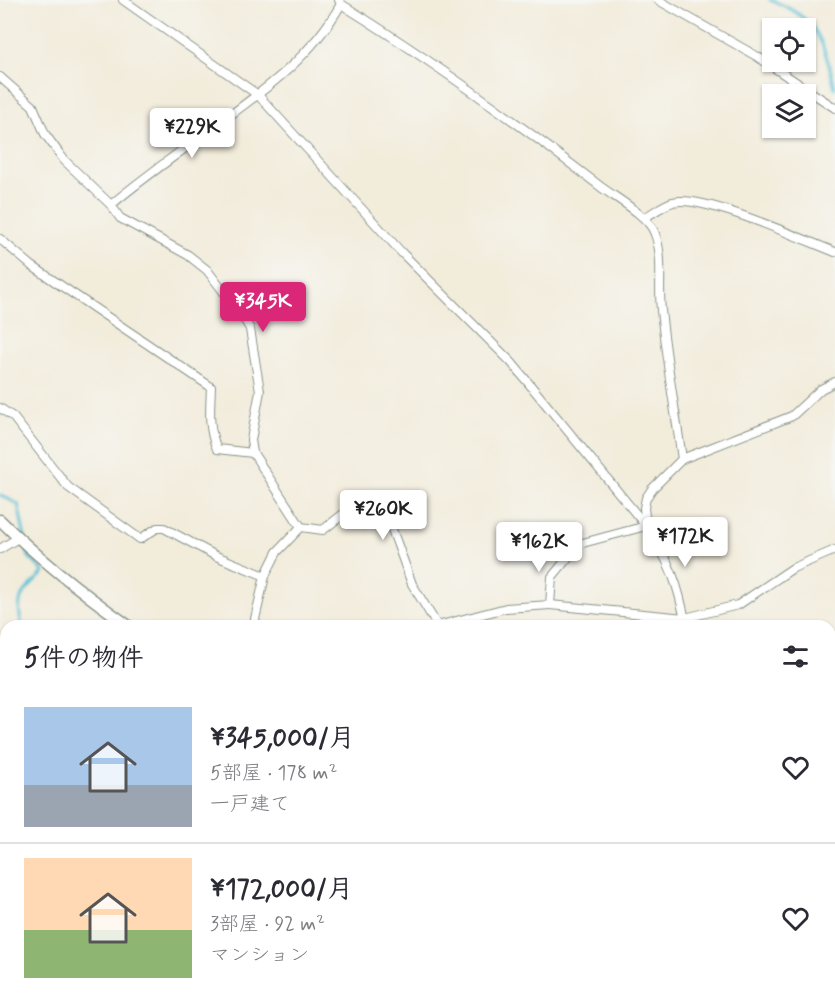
<!DOCTYPE html>
<html lang="ja">
<meta charset="utf-8">
<style>
:root{--surface:#fff;--page:#f7f7f7;--text:#2b2b33;--muted:#7c7c81;--line:#e1e1e2;--accent:#db2777}
body{margin:0;font-family:Mynerve,"Klee One",sans-serif;background:var(--page);color:var(--text);height:100vh;display:flex;flex-direction:column;font-size:22px;white-space:nowrap}
*{box-sizing:border-box;margin:0}
p{font-size:20px;color:var(--muted)}
.icon{flex:none;width:33px;height:33px;fill:none;stroke:currentColor;stroke-width:2;stroke-linecap:round;stroke-linejoin:round}
.map{position:relative;flex:1;overflow:hidden}
.panel{position:absolute;left:0px;top:620px;width:836px;height:386px;display:flex;flex-direction:column;background:var(--surface);border-radius:18px 18px 0 0;box-shadow:0 2px 4px #0004}
.panel>*{flex:none}
.buttons{position:absolute;left:762px;top:18px;display:grid;gap:12px}
.buttons a{display:grid;place-items:center;width:54px;height:54px;border-radius:0px;background:var(--surface);box-shadow:0 2px 4px #0004;font-size:30px}
.price{position:absolute;translate:-50% -51px;padding:0 14px;border-radius:6px;background:#fff;color:#222;font-size:20px;line-height:39px;filter:drop-shadow(0 2px 3px #0008)}
.price::after{content:'';position:absolute;left:50%;top:36px;width:18px;height:14px;margin-left:-9px;background:inherit;clip-path:polygon(0 0,100% 0,50% 100%)}
.price.selected{background:var(--accent);color:#fff}
ul{padding:0;list-style:none}
li{display:flex;align-items:center;gap:18px;height:150px;padding:0 24px}
li+li{border-top:2px solid var(--line)}
li span{display:grid;place-items:center;flex:none;width:168px;height:120px;border-radius:0px;color:#555}
li>.icon{margin-inline-start:auto}
span .icon{width:72px;height:72px;fill:#fffc;stroke-width:1}
li b{font-size:26px}
h2{display:flex;justify-content:space-between;align-items:center;height:72px;padding:0 24px;font-size:26px}
.map>svg:first-child{display:block}
.lines{fill:none;stroke-linecap:round;stroke-linejoin:round}
.stream{stroke:#59c1d6;stroke-width:3}
.minor-casing{stroke:#889488;stroke-width:10}
.secondary-casing{stroke:#889488;stroke-width:13}
.minor{stroke:#fff;stroke-width:8}
.secondary{stroke:#fff;stroke-width:10}
</style>
<div class="map">
<svg width="835" height="1004" viewBox="0 0 835 1004">
<rect width="100%" height="100%" fill="#f6f6f2"/>
<filter id="ink" filterUnits="userSpaceOnUse"><feTurbulence type="fractalNoise" baseFrequency=".0167" numOctaves="2"/><feDisplacementMap in="SourceGraphic" scale="12" xChannelSelector="R" yChannelSelector="G"/><feConvolveMatrix kernelMatrix="1 2 1 2 8 2 1 2 1" color-interpolation-filters="sRGB"/></filter>
<filter id="wash" filterUnits="userSpaceOnUse"><feTurbulence type="fractalNoise" baseFrequency=".008" numOctaves="4" result="noise"/><feDisplacementMap in="SourceGraphic" scale="24" xChannelSelector="R" yChannelSelector="G"/><feGaussianBlur stdDeviation="1.35" result="paint"/><feColorMatrix in="noise" values="0 0 0 0 0 0 0 0 0 0 0 0 0 0 0 0 0 1.4 0 .05"/><feComposite in="paint" operator="in"/></filter>
<g filter="url(#wash)">
<rect width="100%" height="100%" fill="#f2ecdb"/>
<g class="lines">
<g class="stream">
<path d="M 770,0 C 819,17 823,42 835,88"/>
<polyline points="0,495 18,504 25,538"/>
<path d="M 22,626 C 14,595 24,593 44,572 L 29,557 L 27,550"/>
<polyline points="178,999 180,1004"/>
</g>
</g>
</g>
<g filter="url(#ink)">
<g class="lines">
<defs>
<g id="minor">
<path d="M 123,0 L 258,95 L 402,253 L 512,363 L 646,526 C 669,559 679,586 686,626"/>
<path d="M 339,0 L 341,4 C 431,60 517,122 601,187 C 617,199 649,216 655,234 C 664,258 658,285 661,310 C 666,360 675,409 682,459"/>
<polyline points="658,0 758,57 835,108"/>
<polyline points="0,77 33,106 45,134 64,160 111,205 120,218 188,255 207,270 243,317 250,329 260,391 251,440 253,453 301,527 323,530 356,504 377,526 389,521 412,584 437,625"/>
<path d="M 111,205 C 144,177 179,153 214,127 C 262,92 311,58 341,4"/>
<path d="M 645,217 C 654,213 664,204 673,202 C 702,194 804,240 835,252"/>
<path d="M 0,239 L 32,266 L 211,387 C 210,409 208,429 217,449 L 253,453"/>
<polyline points="0,408 13,417 68,487 140,539 157,528 164,528 216,556 265,576"/>
<polyline points="646,525 644,508 646,498 652,489 682,459 792,416 821,389 835,382"/>
<polyline points="0,549 18,538"/>
<polyline points="550,605 685,618 738,605 793,568 835,550"/>
<polyline points="257,626 255,619 265,576 277,552 301,527"/>
<polyline points="437,626 506,608 550,605 552,577 579,544 646,526"/>
<polyline points="830,668 835,665"/>
<polyline points="0,678 6,686"/>
<polyline points="0,710 6,706"/>
<polyline points="830,856 835,851"/>
<polyline points="830,863 835,874"/>
<polyline points="0,933 6,936"/>
<polyline points="88,999 91,1004"/>
<polyline points="276,999 278,1004"/>
<polyline points="507,999 513,1004"/>
<polyline points="695,999 700,1004"/>
<polyline points="799,999 807,1004"/>
<polyline points="329,1003 337,999"/>
<polyline points="663,1004 667,999"/>
</g>
<g id="secondary">
<path d="M 0,520 C 39,559 84,594 129,626"/>
<polyline points="830,809 835,812"/>
</g>
</defs>
<use href="#minor" class="minor-casing"/>
<use href="#secondary" class="secondary-casing"/>
<use href="#minor" class="minor"/>
<use href="#secondary" class="secondary"/>
</g>
</g>
</svg>
<div class="buttons">
<a><svg class="icon" aria-label="locate" viewBox="0 0 24 24"><circle cx="12" cy="12" r="6"/><path d="M12 2v4M12 18v4M2 12h4M18 12h4"/></svg></a>
<a><svg class="icon" aria-label="layers" viewBox="0 0 24 24"><path d="M12 4l9 5-9 5-9-5zM3 14l9 5 9-5"/></svg></a>
</div>
<b class="price" style="left:192px;top:159px">¥229K</b>
<b class="price selected" style="left:263px;top:333px">¥345K</b>
<b class="price" style="left:383px;top:541px">¥260K</b>
<b class="price" style="left:685px;top:568px">¥172K</b>
<b class="price" style="left:539px;top:573px">¥162K</b>
<section class="panel">
<h2>5件の物件<svg class="icon" aria-label="filters" viewBox="0 0 24 24"><path d="M4 7h16M4 17h16"/><circle cx="9" cy="7" r="2"/><circle cx="15" cy="17" r="2"/></svg></h2>
<ul>
<li><span style="background:linear-gradient(#a9c7e8 65%,#9aa5b1 0)"><svg class="icon" aria-label="home" viewBox="0 0 24 24"><path d="M3 11l9-7 9 7M6 9v11h12V9"/></svg></span><div><b>¥345,000/月</b><p>5部屋 · 178 m²</p><p>一戸建て</p></div><svg class="icon" aria-label="heart" viewBox="0 0 24 24"><path d="M12 20l-8-8c-3-5 5-10 8-4 3-6 11-1 8 4z"/></svg></li>
<li><span style="background:linear-gradient(#ffd9b3 60%,#8fb573 0)"><svg class="icon" aria-label="home" viewBox="0 0 24 24"><path d="M3 11l9-7 9 7M6 9v11h12V9"/></svg></span><div><b>¥172,000/月</b><p>3部屋 · 92 m²</p><p>マンション</p></div><svg class="icon" aria-label="heart" viewBox="0 0 24 24"><path d="M12 20l-8-8c-3-5 5-10 8-4 3-6 11-1 8 4z"/></svg></li>
</ul>
</section>
</div>
